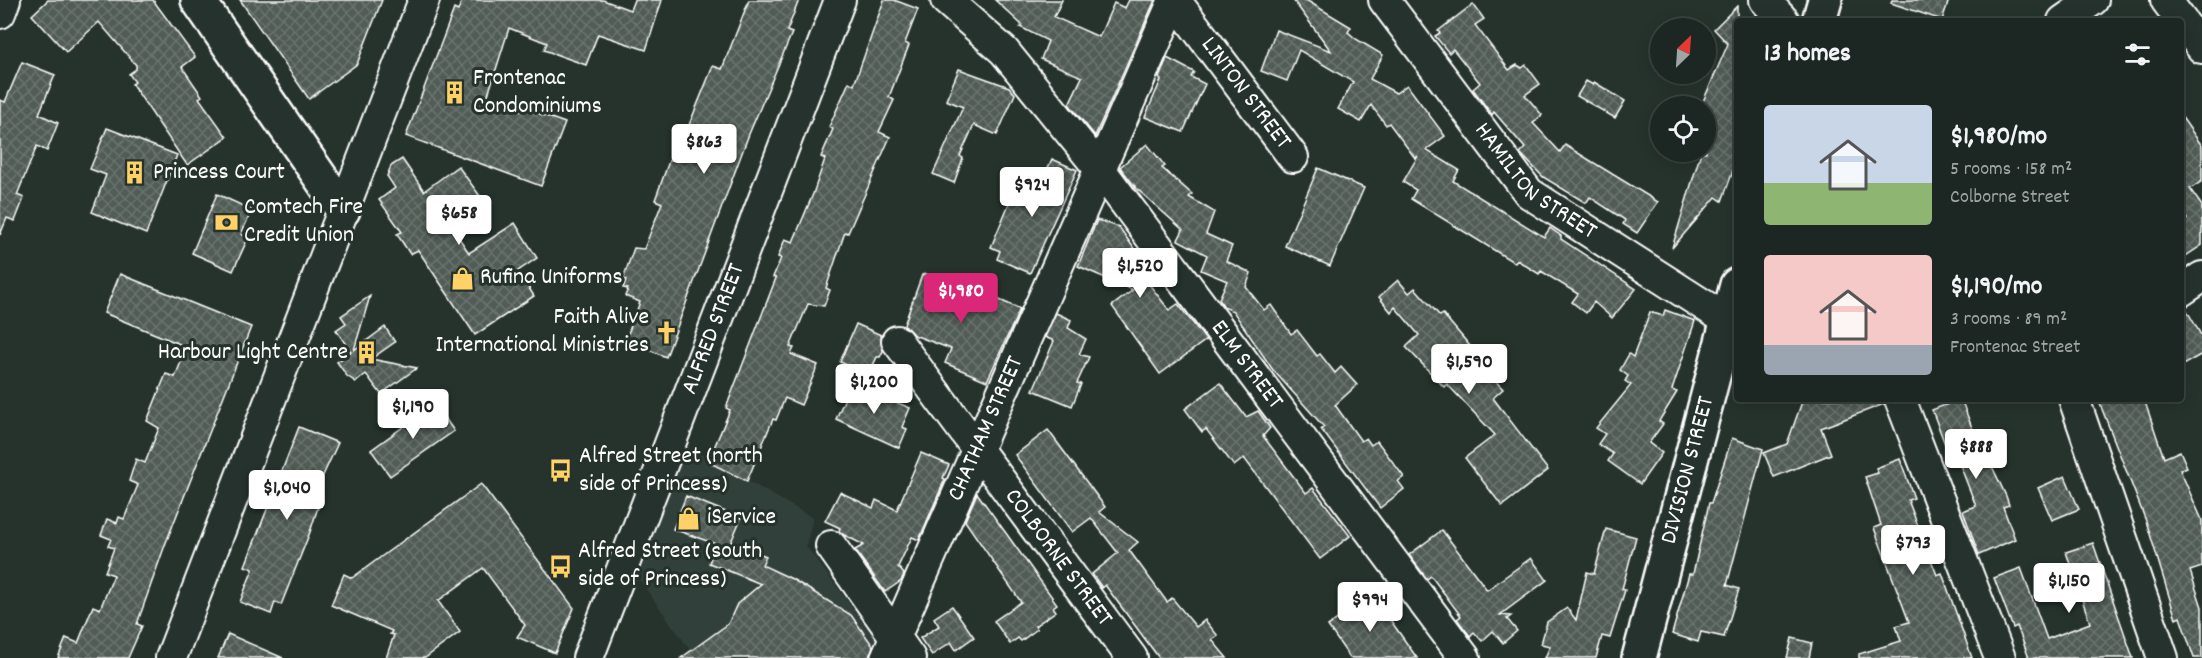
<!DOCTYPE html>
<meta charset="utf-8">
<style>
:root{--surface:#1c2622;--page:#29322f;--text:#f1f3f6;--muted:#a0a5a5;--line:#3a4340;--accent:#db2777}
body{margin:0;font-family:Dekko,sans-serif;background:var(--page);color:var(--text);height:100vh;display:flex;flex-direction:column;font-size:22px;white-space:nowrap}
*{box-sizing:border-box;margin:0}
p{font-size:20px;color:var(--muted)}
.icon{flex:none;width:33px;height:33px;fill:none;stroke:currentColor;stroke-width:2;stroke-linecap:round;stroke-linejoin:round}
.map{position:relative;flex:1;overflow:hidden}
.panel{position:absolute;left:1734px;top:18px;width:450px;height:384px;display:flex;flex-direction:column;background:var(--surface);border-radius:6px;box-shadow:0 3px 15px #0003,0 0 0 2px var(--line)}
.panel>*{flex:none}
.needle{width:39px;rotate:25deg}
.tools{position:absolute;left:1650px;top:18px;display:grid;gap:12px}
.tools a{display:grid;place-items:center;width:66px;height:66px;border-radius:50%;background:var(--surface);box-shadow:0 3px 15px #0003,0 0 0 2px var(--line);font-size:30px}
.price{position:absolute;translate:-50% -51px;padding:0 14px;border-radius:6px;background:#fff;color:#222;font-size:20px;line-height:39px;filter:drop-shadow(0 2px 3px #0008)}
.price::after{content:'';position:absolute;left:50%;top:36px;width:18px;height:14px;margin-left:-9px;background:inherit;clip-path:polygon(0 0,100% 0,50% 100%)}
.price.selected{background:var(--accent);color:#fff}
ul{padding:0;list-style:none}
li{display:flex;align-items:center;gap:18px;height:150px;padding:0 30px}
li span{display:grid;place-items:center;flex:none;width:168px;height:120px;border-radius:6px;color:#555}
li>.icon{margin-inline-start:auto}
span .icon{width:72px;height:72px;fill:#fffc;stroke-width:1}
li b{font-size:26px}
h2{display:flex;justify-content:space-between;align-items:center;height:72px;padding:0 30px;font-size:26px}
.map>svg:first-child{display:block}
.built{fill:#333f3a}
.building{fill:url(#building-cross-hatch);stroke:#fff;stroke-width:1.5}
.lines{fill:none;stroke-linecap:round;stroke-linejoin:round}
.minor-casing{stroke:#fff;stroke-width:34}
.major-casing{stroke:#fff;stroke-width:38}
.minor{stroke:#26332d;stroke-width:30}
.major{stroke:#26332d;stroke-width:33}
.labels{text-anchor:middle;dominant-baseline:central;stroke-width:6;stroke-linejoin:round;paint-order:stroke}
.poi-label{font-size:24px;fill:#fff;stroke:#26332d;text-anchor:start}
.street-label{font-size:24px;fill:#fff;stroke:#26332d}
</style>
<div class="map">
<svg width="2202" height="658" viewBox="0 0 2202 658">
<defs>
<pattern id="building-cross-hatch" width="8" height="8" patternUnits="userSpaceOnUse" patternTransform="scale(1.5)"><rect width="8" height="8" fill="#515c57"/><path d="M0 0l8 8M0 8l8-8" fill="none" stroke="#6b7470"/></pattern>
</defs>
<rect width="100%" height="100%" fill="#26332d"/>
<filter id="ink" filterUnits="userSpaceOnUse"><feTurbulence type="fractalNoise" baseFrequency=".0167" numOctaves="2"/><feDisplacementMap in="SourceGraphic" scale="12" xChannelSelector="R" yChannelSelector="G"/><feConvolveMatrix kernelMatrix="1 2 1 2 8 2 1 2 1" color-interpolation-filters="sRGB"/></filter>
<g filter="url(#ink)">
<polygon class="built" points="676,440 813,518 806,546 877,640 868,658 696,658 638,578"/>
<g class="building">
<polygon points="48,0 153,0 195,57 182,67 202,96 199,98 227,137 187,165 132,84 135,82 129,74 136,69 136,65 99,22 66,52 32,15"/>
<polygon points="240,0 382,0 357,64 309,99"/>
<polygon points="462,0 603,0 630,10 634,0 662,0 646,50 598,34 586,65 544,50 547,43 509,28 487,98 521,111 523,108 565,123 541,186 406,136 454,9 458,11"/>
<polygon points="749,0 799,0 787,31 792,33 749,134 666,357 647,349 645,352 624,344 640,302 625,296 628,289 623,288 626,280 623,279 634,248 644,249 662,203 655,200 681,128 687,130 713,66 722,69"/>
<polygon points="884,0 894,0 918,9 905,43 909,45 889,97 894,100 879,132 890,137 848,233 845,232 826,288 830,290 824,306 808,304 790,347 794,348 791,354 818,365 801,405 785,398 776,420 773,419 747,481 708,462 730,410 726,408 776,278 773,277 781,258 778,257 785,239 793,242 813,194 825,159 821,157 833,129 829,127 849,82 854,85"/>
<polygon points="995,0 1062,0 1054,17 1099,37 1114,3 1125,8 1129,0 1155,0 1095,136 1069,104 1082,77 1041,59 1048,41 1020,27 1022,25"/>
<polygon points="1293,0 1306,0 1351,27 1348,32 1356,39 1383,55 1370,79 1396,93 1407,85 1445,136 1426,150 1459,170 1453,181 1544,237 1550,228 1561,236 1561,239 1636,289 1612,318 1594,302 1586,313 1572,302 1578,294 1541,271 1539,274 1517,260 1515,263 1411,199 1416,190 1403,182 1418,156 1415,158 1389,123 1386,125 1371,105 1361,122 1338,109 1353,82 1299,50 1287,81 1261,71 1276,30 1331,51"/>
<polygon points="1892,0 1949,0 1942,20 1891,3"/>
<polygon points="1473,4 1484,19 1475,25 1509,70 1517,65 1522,68 1526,65 1540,84 1525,95 1542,115 1533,123 1560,152 1565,145 1658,202 1637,233 1623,224 1625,220 1590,197 1586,203 1543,177 1520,153 1525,148 1494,112 1492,115 1473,89 1480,83 1453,49 1449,53 1435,36 1440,33 1438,31"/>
<polygon points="1737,6 1737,136 1731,155 1737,160 1722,201 1716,197 1672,248 1701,152 1706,152 1709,126 1706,124 1706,106 1701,106 1728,44 1714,29"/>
<polygon points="1167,58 1194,72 1191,77 1205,84 1183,132 1145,117 1161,80 1159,78"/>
<polygon points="22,62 55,75 39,114 58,123 47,151 37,146 17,195 24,198 15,221 7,218 0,235 0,100 5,102"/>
<polygon points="959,69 1009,87 1015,94 997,135 974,125 960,156 963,158 954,183 933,174 963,107 946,100"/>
<polygon points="1586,81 1593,85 1594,82 1625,101 1615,118 1577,96"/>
<polygon points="2181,116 2202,146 2202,181 2190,189 2202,206 2202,245 2181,259 2181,223 2187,219 2181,210"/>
<polygon points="107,128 177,155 146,234 92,212 106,175 90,169"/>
<polygon points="1147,144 1165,166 1162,168 1192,194 1189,197 1214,212 1206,234 1232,246 1226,261 1251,273 1246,287 1264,310 1271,305 1291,334 1297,330 1317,356 1320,354 1335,373 1341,367 1357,385 1335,405 1361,441 1366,438 1371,445 1377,441 1404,477 1398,481 1404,489 1380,508 1321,429 1324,427 1273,370 1233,311 1224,307 1219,299 1227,281 1201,270 1207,255 1178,240 1183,230 1137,189 1120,167"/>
<polygon points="402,159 424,191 458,166 480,196 473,200 478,206 451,226 469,253 515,223 537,258 518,271 534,296 475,335 418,250 410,254 397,234 402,232 379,200 395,188 387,176 391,166"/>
<polygon points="1052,159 1077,170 1030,273 997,259 1000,251 991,247 1016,187 1026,192 1028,188 1037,192"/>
<polygon points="1318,168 1364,188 1330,266 1285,246"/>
<polygon points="217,194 252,210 241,234 248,238 233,271 192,253"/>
<polygon points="1097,220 1119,227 1140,257 1135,266 1169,310 1178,304 1206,340 1160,374 1112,306 1133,290 1078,266"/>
<polygon points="120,274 251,327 165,545 137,624 142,626 128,658 58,658 66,638 78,643 93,606 100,609 114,575 105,572 114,548 108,546 111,539 101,535 107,519 117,523 119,517 124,519 138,485 129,481 136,459 145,463 159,428 147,421 166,374 175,377 187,347 104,313"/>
<polygon points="926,274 985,297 986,294 1020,309 987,381 945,363 951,349 914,335 904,325 922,275"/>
<polygon points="1398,280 1409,293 1415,288 1440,316 1443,314 1475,352 1471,355 1503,389 1493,398 1548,470 1502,506 1465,458 1495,435 1447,384 1444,387 1406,347 1419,335 1395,307 1391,312 1379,297"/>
<polygon points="370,296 354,350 385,327 395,342 371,359 417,368 381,394 366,374 356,382 347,376 337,362 351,352 336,330 346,323 341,316"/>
<polygon points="2185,307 2202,337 2202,354 2181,366 2181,308"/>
<polygon points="1665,310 1695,321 1672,390 1677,392 1659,421 1663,424 1649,443 1662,453 1640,484 1608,461 1613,454 1598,444 1605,434 1596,428 1631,385 1625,381 1628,376 1620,370 1629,354 1633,357 1650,312 1663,316"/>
<polygon points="1056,313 1071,320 1068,328 1086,339 1079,354 1089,357 1077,383 1081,384 1072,406 1033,390 1054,341 1045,337"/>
<polygon points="856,324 881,335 883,351 880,357 877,357 869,374 840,362"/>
<polygon points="1220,383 1246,417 1258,411 1270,428 1263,436 1306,493 1313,488 1350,536 1320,559 1244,458 1234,466 1206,429 1202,432 1185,409"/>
<polygon points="851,384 910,408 902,427 907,429 899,448 836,419"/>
<polygon points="1803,399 1883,399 1884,404 1821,428 1831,454 1774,477 1764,453 1787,444"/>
<polygon points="1961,399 1984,459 1988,458 2006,496 2009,505 2003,507 2015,539 1979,555 1963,511 1976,506 1951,442 1945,444 1932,410"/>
<polygon points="2098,399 2144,399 2164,458 2180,451 2187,467 2180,470 2202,520 2202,567 2190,571 2202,607 2202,658 2194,658 2180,617 2176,619 2146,521"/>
<polygon points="435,404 454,431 390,476 371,450"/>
<polygon points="299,427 338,443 314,495 321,498 310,532 281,605 275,602 271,614 240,602 253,569 245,566"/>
<polygon points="1048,430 1105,507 1099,512 1138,542 1129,550 1167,602 1172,598 1196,627 1205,620 1218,636 1212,640 1227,658 1159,658 1105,585 1102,588 1092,574 1118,553 1091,518 1072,532 1015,455"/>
<polygon points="1732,438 1763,449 1727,585 1739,589 1724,637 1701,632 1698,642 1672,634 1689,574 1693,574 1709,503 1711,503"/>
<polygon points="921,453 949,465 943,478 945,479 919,540 912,537 898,567 904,574 901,581 885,592 855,550 864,545 844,535 839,531 840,528 825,521 840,492 873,508 876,500 897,510"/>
<polygon points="1900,459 1914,498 1908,500 1937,575 1942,573 1972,658 1859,658 1859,654 1901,641 1896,626 1909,622 1874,528 1881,525 1865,477 1878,473 1876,468"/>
<polygon points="2065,476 2079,509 2052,520 2038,488"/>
<polygon points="481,484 574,608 555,653 517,637 525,625 483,568 438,601 460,632 425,658 386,658 394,635 390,634 392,631 331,605 344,574 352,578"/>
<polygon points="977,493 1057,604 1053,607 1056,611 1035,626 1037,629 1021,641 1018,638 1010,644 994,621 1021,602 965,521"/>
<polygon points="686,496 741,518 731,542 766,556 762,565 792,579 851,615 873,646 869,658 681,658 728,624 737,604 761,584 709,563 716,544 673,529"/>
<polygon points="1606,529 1636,537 1622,589 1625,590 1610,638 1602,636 1596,658 1545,658 1550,646 1541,644 1547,622 1567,608 1576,620 1587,572 1594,574"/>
<polygon points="1442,530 1487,590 1531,558 1547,580 1500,615 1511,616 1507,619 1517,631 1503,643 1493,631 1482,641 1474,632 1470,636 1457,619 1461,616 1431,576 1427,579 1409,555"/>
<polygon points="2093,543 2133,658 2029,658 2017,626 2013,628 1994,578 2021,568 2047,639 2090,623 2066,552"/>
<polygon points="1372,594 1417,658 1350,658 1328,626"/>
<polygon points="952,606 974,637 956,650 951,642 932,655 920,638 939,626 934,618"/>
<polygon points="228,634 283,658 218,658"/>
<polygon points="1792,638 1812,643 1809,658 1787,658"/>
</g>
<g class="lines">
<defs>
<g id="minor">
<path id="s1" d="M 946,0 L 1004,51 L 1099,168 L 1465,658"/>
<path id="s2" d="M 1175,0 L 1293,157"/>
<path id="s3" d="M 1384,0 L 1529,193 L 1727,320"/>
<polyline points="1765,0 1784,21"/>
<polyline points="2166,0 2202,48"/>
<polyline points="0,13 5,0"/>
<polyline points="2063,21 2093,0"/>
<polyline points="2181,291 2202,277"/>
<path id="s4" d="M 897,341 L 1132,658"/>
<polyline points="1900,399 2000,658"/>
<polyline points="2074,399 2163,658"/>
<polyline points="831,546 910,658"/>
<polyline points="171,658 424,0"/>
<path id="s5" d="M 588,658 L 840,0"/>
<path id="s6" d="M 886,658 L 1174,0"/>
</g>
<g id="major">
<polyline points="198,0 343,210"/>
<polyline points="1819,21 1825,0"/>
<path id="s7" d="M 1639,658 L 1737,285"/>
</g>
</defs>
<use href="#minor" class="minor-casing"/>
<use href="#major" class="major-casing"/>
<use href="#minor" class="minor"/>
<use href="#major" class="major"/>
</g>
</g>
<defs>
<symbol id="building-bare" viewBox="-9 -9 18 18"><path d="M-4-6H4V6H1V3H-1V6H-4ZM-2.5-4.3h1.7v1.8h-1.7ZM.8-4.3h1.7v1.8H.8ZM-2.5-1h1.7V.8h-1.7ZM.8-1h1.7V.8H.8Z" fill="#ffd166" stroke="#26332d" stroke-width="2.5" paint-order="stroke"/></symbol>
<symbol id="bank-bare" viewBox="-9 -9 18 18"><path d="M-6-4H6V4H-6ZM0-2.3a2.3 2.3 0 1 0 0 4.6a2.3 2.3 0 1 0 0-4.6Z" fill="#ffd166" stroke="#26332d" stroke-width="2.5" paint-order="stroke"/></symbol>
<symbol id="shop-bare" viewBox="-9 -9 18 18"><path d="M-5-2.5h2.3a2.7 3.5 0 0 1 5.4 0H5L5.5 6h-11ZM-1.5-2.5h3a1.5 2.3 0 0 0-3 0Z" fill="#ffd166" stroke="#26332d" stroke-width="2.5" paint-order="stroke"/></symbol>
<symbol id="church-bare" viewBox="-9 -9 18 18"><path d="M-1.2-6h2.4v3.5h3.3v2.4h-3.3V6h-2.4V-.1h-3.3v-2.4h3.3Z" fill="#ffd166" stroke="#26332d" stroke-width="2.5" paint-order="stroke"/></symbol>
<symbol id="bus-bare" viewBox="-9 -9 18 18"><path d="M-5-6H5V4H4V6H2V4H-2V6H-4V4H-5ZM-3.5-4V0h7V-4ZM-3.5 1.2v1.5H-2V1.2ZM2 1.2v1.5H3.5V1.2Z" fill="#ffd166" stroke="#26332d" stroke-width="2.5" paint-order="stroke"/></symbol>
</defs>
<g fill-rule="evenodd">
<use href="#building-bare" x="438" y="76" width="33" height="33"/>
<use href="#building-bare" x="118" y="156" width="33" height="33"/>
<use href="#bank-bare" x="210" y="206" width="33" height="33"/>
<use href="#shop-bare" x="446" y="262" width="33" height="33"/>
<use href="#church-bare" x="650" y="316" width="33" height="33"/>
<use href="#building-bare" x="350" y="336" width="33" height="33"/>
<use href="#bus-bare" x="544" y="454" width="33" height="33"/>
<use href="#shop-bare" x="672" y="502" width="33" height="33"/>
<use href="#bus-bare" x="544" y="550" width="33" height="33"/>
</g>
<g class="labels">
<g class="poi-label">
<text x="473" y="79">Frontenac<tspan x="473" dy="28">Condominiums</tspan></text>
<text x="153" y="173">Princess Court</text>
<text x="244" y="208">Comtech Fire<tspan x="244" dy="28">Credit Union</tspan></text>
<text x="480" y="278">Rufina Uniforms</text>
<text x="649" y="318" text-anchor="end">Faith Alive<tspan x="649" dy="28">International Ministries</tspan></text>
<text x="348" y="353" text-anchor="end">Harbour Light Centre</text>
<text x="579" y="457">Alfred Street (north<tspan x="579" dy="28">side of Princess)</tspan></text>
<text x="707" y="518">iService</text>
<text x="578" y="552">Alfred Street (south<tspan x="578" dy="28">side of Princess)</tspan></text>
</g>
<g class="street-label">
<text stroke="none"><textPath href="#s2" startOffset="117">LINTON STREET</textPath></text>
<text stroke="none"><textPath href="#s3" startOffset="238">HAMILTON STREET</textPath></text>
<text stroke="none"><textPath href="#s5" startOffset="352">ALFRED STREET</textPath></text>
<text stroke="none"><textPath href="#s1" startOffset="474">ELM STREET</textPath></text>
<text stroke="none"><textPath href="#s6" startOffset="250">CHATHAM STREET</textPath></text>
<text stroke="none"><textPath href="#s7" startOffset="194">DIVISION STREET</textPath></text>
<text stroke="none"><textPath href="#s4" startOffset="270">COLBORNE STREET</textPath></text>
</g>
</g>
</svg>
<div class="tools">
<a><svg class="needle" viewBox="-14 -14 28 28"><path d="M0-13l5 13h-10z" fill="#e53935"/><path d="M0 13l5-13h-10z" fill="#a0a5a5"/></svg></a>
<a><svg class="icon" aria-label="locate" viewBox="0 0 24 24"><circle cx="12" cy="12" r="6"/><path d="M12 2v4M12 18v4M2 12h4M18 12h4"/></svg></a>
</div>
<b class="price" style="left:704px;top:175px">$863</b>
<b class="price" style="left:1032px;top:218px">$924</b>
<b class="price" style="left:459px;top:246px">$658</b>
<b class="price" style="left:1140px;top:299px">$1,520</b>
<b class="price selected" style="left:961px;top:324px">$1,980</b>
<b class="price" style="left:1469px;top:395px">$1,590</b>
<b class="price" style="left:874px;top:415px">$1,200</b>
<b class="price" style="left:413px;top:440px">$1,190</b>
<b class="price" style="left:1976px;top:480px">$888</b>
<b class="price" style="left:287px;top:521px">$1,040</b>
<b class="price" style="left:1913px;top:576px">$793</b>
<b class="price" style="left:2069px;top:614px">$1,150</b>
<b class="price" style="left:1370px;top:633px">$994</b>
<section class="panel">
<h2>13 homes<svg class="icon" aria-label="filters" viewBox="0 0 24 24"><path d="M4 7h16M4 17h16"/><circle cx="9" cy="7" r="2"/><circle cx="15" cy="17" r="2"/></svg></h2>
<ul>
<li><span style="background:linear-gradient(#c9d6e8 65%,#8fb573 0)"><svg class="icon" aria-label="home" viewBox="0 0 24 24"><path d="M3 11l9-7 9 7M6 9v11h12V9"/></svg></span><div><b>$1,980/mo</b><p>5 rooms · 158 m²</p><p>Colborne Street</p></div></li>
<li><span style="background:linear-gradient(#f6c9c9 75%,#9aa5b1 0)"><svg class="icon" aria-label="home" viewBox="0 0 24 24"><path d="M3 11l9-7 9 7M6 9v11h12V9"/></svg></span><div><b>$1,190/mo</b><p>3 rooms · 89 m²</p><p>Frontenac Street</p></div></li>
</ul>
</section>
</div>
